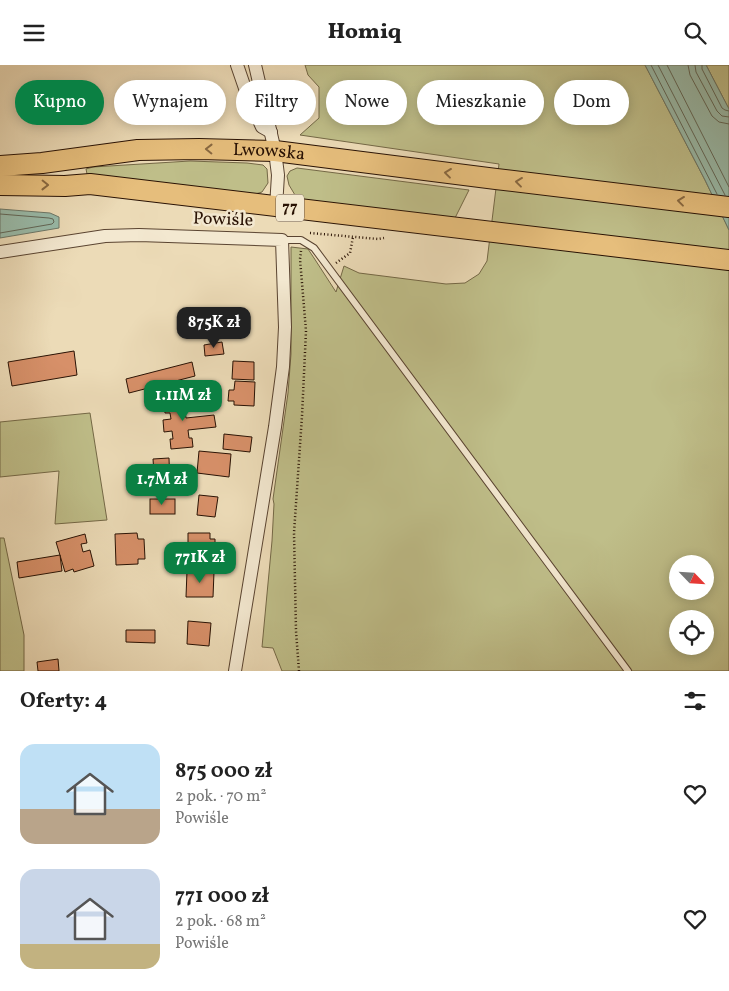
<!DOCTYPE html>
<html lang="pl">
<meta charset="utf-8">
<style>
:root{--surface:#fff;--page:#f6f6f6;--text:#222;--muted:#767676;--accent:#0b8043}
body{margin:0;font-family:Vollkorn,serif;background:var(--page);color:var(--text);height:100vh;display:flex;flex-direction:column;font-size:19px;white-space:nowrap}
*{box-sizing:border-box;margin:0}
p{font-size:16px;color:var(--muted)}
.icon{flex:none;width:28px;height:28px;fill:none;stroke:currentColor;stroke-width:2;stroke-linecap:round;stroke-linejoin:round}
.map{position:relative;height:606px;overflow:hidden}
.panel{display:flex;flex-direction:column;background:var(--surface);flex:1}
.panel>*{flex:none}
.top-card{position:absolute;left:15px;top:15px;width:700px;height:45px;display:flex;gap:10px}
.needle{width:32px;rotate:115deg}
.fabs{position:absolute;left:669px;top:490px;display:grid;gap:10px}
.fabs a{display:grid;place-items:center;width:45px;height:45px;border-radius:50%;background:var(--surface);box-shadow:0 2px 12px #0003;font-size:25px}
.price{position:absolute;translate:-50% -42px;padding:0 11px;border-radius:10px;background:var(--accent);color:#fff;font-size:16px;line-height:32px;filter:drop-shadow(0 1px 2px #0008)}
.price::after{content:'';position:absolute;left:50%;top:30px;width:15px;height:11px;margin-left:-8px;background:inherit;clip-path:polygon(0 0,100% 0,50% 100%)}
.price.on{background:#222;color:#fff}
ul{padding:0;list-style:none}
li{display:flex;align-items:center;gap:15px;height:125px;padding:0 20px}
li span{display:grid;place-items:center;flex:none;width:140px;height:100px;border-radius:15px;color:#555}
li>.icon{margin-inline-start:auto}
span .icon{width:60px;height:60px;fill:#fffc;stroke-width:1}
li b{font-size:21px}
h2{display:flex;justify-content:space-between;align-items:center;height:60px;padding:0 20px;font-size:21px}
.pill{padding:0 18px;border-radius:22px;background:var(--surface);box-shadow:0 2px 12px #0003;font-size:18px;line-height:45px}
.pill.on{background:var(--accent);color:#fff}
header{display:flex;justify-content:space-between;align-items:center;height:65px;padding:0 20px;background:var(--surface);font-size:22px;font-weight:800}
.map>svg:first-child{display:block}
.green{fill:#bfbe89;stroke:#746846;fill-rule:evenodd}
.water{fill:#9ba;stroke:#6c7768}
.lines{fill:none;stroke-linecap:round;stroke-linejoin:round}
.shore{stroke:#616657;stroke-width:1}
.building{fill:#d79069;stroke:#291204}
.lane-casing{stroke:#5a4431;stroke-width:8}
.street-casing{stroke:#5a4431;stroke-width:14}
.primary-casing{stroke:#291204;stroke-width:22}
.path{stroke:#291204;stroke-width:2.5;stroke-dasharray:1 2.5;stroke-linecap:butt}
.lane{stroke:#f3e8d0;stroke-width:6}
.street{stroke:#f3e8d0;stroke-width:12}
.primary{stroke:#e6be7c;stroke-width:20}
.oneway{stroke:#886840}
.labels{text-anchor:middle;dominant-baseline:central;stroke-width:5;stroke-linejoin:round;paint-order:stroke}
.shield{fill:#f3e8d0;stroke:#665241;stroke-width:1}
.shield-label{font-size:16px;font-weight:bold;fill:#291204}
.street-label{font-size:18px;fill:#291204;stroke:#f3e8d0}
</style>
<header><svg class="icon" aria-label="menu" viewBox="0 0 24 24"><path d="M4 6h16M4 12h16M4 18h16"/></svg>Homiq<svg class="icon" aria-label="search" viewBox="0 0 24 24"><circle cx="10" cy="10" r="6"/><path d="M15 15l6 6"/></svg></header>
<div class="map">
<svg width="729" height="606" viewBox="0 0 729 606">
<rect width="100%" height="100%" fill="#ecdbb7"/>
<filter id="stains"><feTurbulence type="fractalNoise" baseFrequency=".004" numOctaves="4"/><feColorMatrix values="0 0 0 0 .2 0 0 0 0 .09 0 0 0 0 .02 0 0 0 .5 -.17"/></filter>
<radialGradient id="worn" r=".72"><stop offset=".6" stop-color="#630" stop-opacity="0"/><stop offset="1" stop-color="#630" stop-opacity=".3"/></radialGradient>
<g class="green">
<path d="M 305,0 L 645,0 L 705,115 L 729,165 L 729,606 L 282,606 L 273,583 L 262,582 L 272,476 L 274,439 L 273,434 L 288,328 L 291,289 L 291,182 L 308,184 L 314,193 L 336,227 L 344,201 L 359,208 L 446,219 L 465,218 L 479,209 L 487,196 L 499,99 L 300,70 L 319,53 L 319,22 L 308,10 ZM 678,499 L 705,499 L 705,526 L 678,526 ZM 678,554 L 705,554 L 705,581 L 678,581 Z"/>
<polygon points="706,0 729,0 729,45 729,44"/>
<polygon points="190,96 247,98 263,100 267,104 268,118 262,127 252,130 92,111 87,109 86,104 93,102"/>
<polygon points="297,103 469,125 455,153 303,136 295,130 289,120 287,111 290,106"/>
<polygon points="90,348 107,455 55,459 59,406 0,412 0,357"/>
<polygon points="0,473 4,473 24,570 24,606 0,606"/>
</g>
<g class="water">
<polygon points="645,0 706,0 729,44 729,165 705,115"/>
<polygon points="0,144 50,148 59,152 59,163 0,173"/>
</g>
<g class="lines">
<g class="shore">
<polyline points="651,0 717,129"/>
<polyline points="658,0 725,130"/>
<polyline points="667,0 729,122"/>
<polyline points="688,0 690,10 712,51 719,57 729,59"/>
<polyline points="695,0 696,7 717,46 722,51 729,52"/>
<polyline points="702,0 702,4 722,43 725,45 729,46"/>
<polyline points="0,149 49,153 53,154 54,157 52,159 0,168"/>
</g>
</g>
<g class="building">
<polygon points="225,251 226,266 215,267 215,269 201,270 201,252"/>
<polygon points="222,277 224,289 205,291 204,280"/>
<polygon points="74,286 77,310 12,321 8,297"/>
<polygon points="233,296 254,297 254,315 232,314"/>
<polygon points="192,297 195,311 129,328 126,314"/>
<polygon points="235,316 255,317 254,341 234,340 234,336 228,336 229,325 234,325"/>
<polygon points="183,329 186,353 214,350 216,362 188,365 189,373 192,373 193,382 171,384 170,374 173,374 172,366 164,367 163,355 171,354 170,348 165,348 163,331"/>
<polygon points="224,369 252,372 250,387 223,384"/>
<polygon points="199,386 231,389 229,412 197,408"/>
<polygon points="169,393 170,422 155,423 153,394"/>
<polygon points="199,430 218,432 215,452 197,450"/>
<rect x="150" y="434" width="25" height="15"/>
<polygon points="137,468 138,474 144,474 145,494 138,494 138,499 116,500 115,469"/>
<polygon points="188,468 210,468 210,474 215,474 215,488 210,487 210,493 181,493 181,481 188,481"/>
<polygon points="85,469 87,478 81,479 83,487 90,485 94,501 74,507 73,504 65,507 56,477"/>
<polygon points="60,490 62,506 19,513 17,497"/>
<polygon points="187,506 214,507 213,532 186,532"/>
<polygon points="188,556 211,558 209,581 187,579"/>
<polygon points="126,565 155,565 155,578 126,577"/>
<polygon points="58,594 59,606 38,606 37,597"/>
</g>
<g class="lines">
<defs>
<polyline id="lane" points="282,175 301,175 314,183 628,606"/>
<g id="street">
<polyline points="237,0 247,29 262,62 271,67"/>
<polyline points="255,0 275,86 278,110 276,142"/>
<polyline points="0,187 105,171 139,170 282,175 285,262 283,302 275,362 235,606"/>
</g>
<g id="primary">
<path id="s1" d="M 0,101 L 42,98 L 138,85 L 199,84 L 275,86 L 496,114 L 729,142"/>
<polyline points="0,120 65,121 90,119 729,195"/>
</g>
</defs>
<use href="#lane" class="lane-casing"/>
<use href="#street" class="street-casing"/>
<use href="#primary" class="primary-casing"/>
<g class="path">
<polyline points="310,168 378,174 384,173"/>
<polyline points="336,198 350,188 353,172"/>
<polyline points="299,606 296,566 294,468 302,351 306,266 300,194 301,186"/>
</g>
<use href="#lane" class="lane"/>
<use href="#street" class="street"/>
<use href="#primary" class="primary"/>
</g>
<defs><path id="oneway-chevron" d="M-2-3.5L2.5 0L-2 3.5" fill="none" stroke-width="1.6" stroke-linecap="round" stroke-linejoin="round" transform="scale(1.25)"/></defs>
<g class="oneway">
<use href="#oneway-chevron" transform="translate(209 84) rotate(-179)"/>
<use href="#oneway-chevron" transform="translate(448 108) rotate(-173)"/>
<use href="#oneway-chevron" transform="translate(519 117) rotate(-173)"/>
<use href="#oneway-chevron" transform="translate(45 120) rotate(1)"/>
<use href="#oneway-chevron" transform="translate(681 136) rotate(-173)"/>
</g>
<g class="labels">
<rect class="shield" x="276" y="129.5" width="28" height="27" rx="4"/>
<g class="shield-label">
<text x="290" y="143">77</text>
</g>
<g class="street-label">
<text stroke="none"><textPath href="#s1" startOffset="270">Lwowska</textPath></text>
<text transform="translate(223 155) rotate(2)">Powiśle</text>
</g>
</g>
<rect width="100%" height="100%" filter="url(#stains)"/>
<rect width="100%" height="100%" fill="url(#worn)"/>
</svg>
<div class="fabs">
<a><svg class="needle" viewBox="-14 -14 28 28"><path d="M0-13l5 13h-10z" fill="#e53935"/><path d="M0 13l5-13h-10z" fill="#767676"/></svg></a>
<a><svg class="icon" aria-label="locate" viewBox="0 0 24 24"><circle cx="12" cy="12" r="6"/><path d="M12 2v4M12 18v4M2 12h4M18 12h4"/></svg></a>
</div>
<b class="price on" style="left:214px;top:284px">875K zł</b>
<b class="price" style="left:183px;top:357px">1.11M zł</b>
<b class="price" style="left:162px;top:441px">1.7M zł</b>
<b class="price" style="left:200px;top:519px">771K zł</b>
<div class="top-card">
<a class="pill on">Kupno</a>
<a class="pill">Wynajem</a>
<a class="pill">Filtry</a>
<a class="pill">Nowe</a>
<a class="pill">Mieszkanie</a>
<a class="pill">Dom</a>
</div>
</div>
<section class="panel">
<h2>Oferty: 4<svg class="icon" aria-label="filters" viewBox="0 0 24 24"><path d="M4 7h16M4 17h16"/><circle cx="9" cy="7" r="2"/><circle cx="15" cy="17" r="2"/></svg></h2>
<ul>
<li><span style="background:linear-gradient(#bfe0f5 65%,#b9a48a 0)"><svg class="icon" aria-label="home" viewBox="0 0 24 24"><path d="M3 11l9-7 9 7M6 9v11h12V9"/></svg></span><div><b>875 000 zł</b><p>2 pok. · 70 m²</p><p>Powiśle</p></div><svg class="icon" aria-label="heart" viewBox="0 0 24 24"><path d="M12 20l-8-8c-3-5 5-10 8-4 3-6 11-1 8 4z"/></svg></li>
<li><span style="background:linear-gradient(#c9d6e8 75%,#c2b280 0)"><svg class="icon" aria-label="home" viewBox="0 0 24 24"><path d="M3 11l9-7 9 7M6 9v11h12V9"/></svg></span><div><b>771 000 zł</b><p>2 pok. · 68 m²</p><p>Powiśle</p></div><svg class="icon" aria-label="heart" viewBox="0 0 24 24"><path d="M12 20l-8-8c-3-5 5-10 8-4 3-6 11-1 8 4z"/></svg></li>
</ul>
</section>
